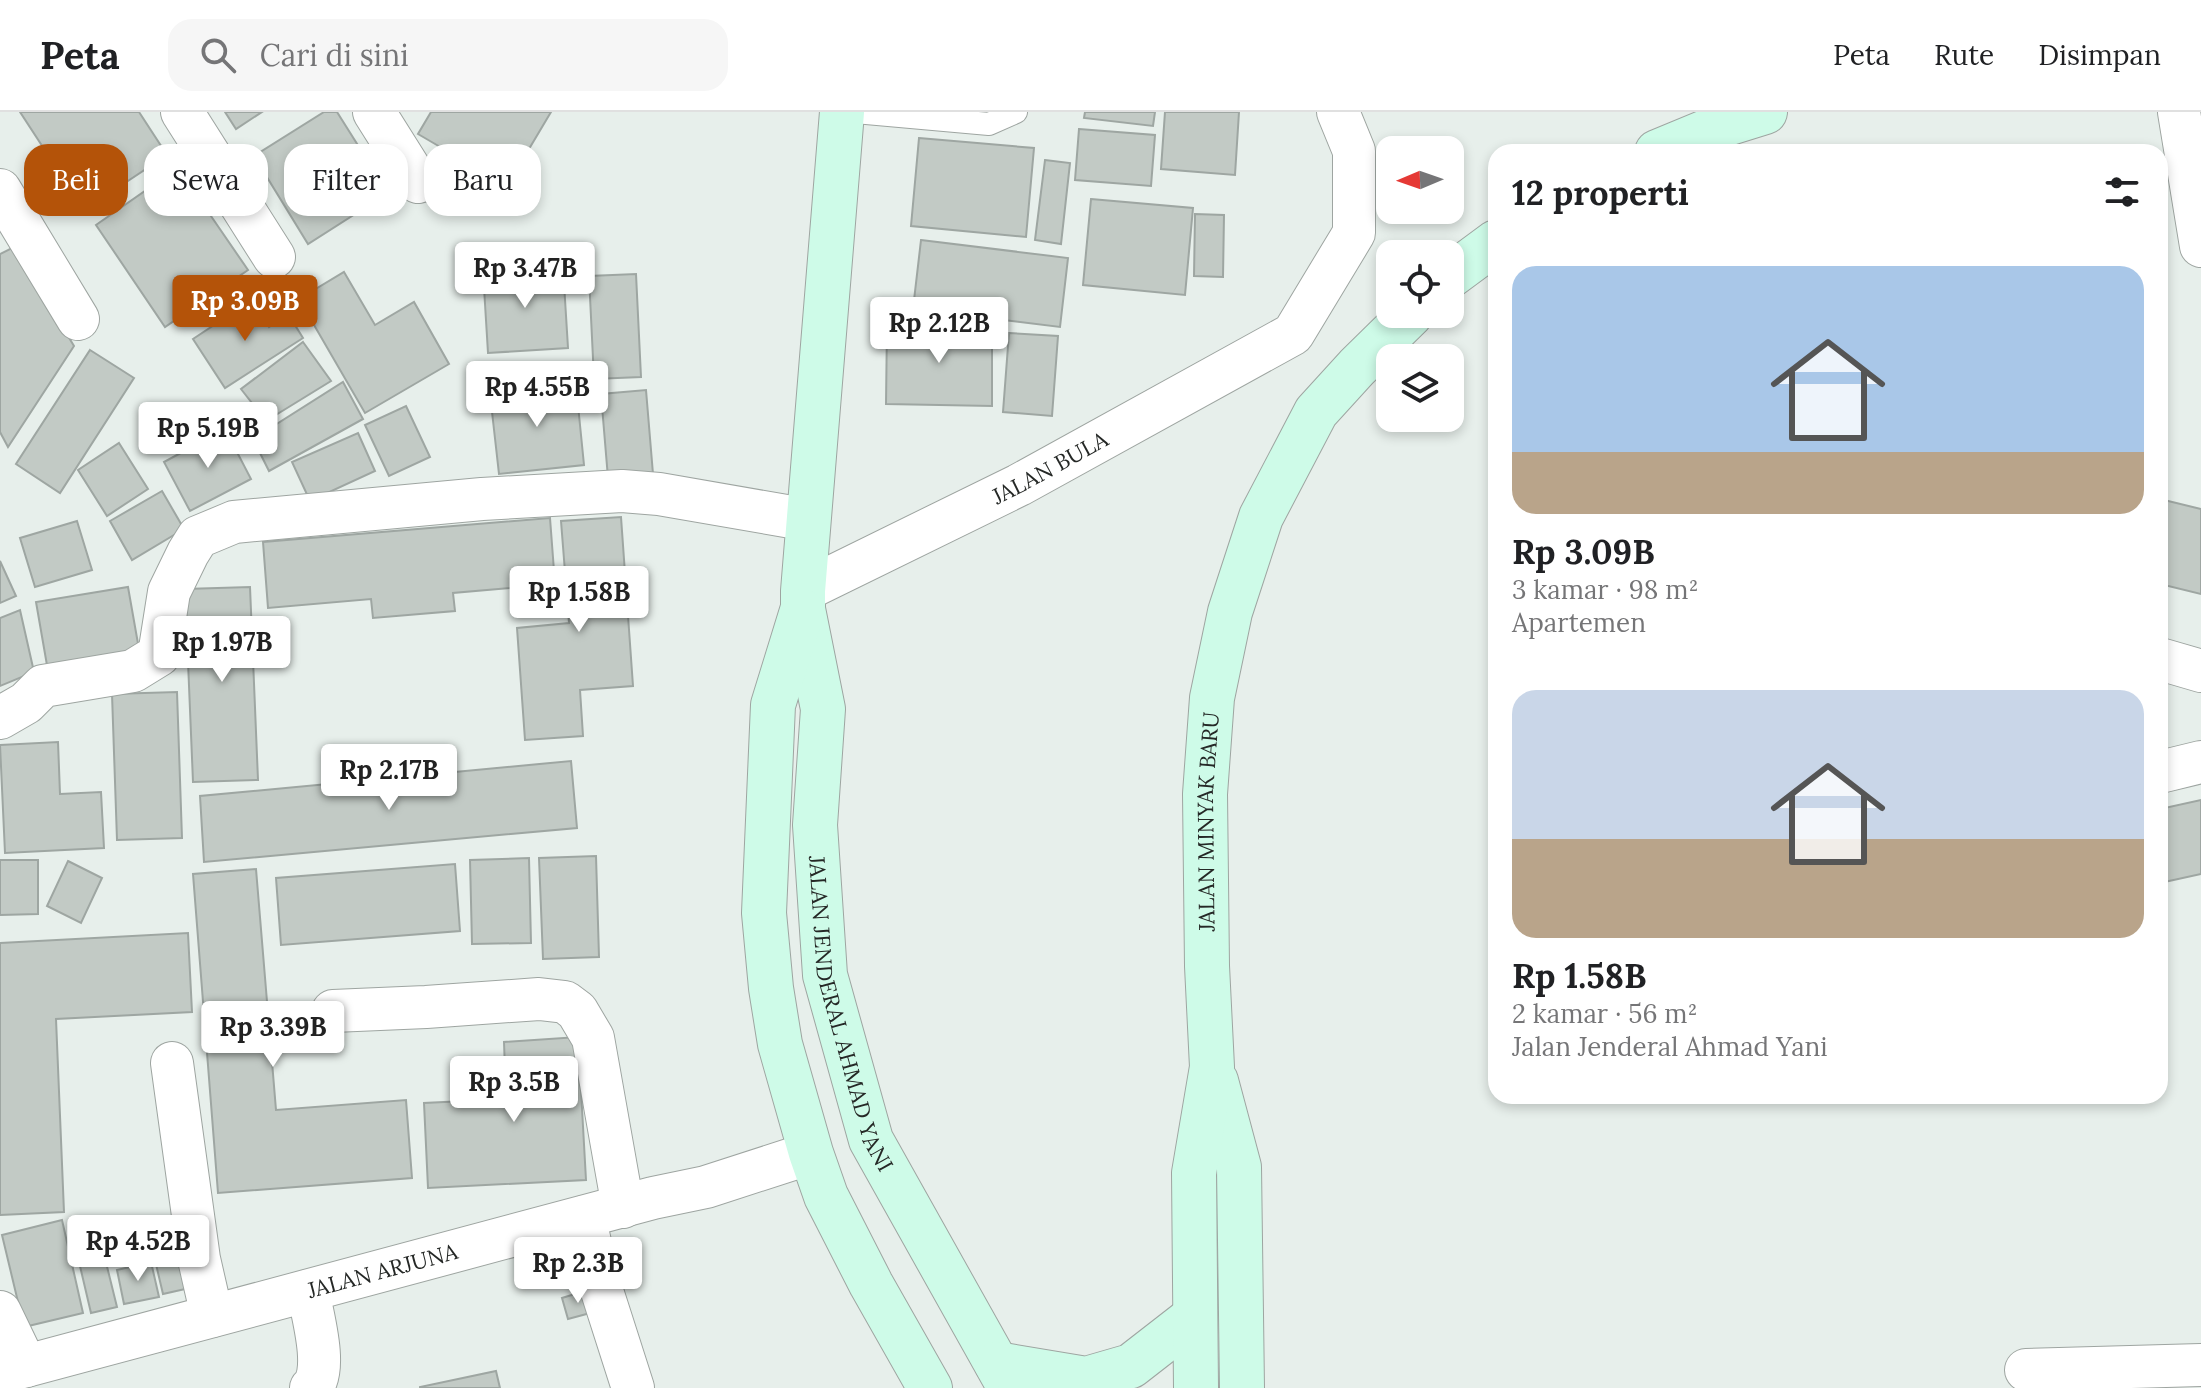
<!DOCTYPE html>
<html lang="id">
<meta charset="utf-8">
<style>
:root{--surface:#fff;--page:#f6f6f6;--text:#202124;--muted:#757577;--line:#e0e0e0;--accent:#b45309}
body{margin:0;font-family:Lora,serif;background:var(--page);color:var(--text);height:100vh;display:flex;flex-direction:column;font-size:30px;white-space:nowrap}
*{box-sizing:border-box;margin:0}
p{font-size:26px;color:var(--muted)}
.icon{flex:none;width:44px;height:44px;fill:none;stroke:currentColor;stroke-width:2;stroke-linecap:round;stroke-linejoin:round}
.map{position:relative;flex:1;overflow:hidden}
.details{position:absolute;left:1488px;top:32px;width:680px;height:960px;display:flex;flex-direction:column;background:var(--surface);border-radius:24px;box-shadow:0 4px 12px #0003}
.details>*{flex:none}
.banner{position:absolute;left:24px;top:32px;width:760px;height:72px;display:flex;gap:16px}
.needle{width:52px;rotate:268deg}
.fabs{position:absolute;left:1376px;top:24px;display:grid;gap:16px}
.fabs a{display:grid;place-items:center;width:88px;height:88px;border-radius:16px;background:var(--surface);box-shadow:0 4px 12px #0003;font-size:40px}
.price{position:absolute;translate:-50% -68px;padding:0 18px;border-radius:8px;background:#fff;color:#222;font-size:26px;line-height:52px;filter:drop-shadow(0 2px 4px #0008)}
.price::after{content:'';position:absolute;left:50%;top:48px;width:24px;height:18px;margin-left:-12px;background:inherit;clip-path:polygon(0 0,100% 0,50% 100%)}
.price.on{background:var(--accent);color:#fff}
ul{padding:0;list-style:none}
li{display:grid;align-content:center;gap:16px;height:424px;padding:0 24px}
li span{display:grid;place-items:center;height:248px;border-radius:24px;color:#555}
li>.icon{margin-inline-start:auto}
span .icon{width:144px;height:144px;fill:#fffc;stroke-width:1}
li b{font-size:34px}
h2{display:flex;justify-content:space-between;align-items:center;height:96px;padding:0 24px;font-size:34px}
.chip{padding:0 28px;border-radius:24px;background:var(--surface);box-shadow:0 4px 12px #0003;font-size:28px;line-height:72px}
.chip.on{background:var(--accent);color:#fff}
header{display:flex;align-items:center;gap:48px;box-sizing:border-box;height:112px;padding:0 40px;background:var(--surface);border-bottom:2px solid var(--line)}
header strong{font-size:38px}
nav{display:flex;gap:44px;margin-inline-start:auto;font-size:28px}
.search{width:560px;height:72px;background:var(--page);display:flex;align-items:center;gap:20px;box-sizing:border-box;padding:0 28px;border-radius:24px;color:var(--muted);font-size:30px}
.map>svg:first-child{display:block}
.building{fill:#c2cac5;stroke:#9ea6a2;stroke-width:2}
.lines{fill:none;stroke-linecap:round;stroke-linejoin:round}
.service-casing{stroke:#9ea5a1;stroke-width:24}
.minor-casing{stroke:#9ea5a1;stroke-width:44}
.secondary-casing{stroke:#9ea5a1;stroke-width:46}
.service{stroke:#fff;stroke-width:22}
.minor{stroke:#fff;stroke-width:42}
.secondary{stroke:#cefbe8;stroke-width:44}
.labels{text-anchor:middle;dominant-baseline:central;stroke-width:6;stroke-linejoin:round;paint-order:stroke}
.street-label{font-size:22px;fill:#252826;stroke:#f5fdf8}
</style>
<header>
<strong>Peta</strong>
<div class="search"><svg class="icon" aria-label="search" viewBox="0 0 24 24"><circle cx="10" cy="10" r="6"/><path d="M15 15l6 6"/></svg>Cari di sini</div>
<nav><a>Peta</a><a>Rute</a><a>Disimpan</a></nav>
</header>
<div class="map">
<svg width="2201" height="1276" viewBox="0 0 2201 1276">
<rect width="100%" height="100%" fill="#e7efeb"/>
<g class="building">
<polygon points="20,0 139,0 167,43 84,98"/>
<polygon points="225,0 262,0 236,17"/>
<polygon points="324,0 337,0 388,81 308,132 254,44"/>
<polygon points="431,0 551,0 507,74 418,22"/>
<polygon points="1085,0 1155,0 1153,14 1084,6"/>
<polygon points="1165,0 1239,0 1235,63 1161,57"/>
<polygon points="1079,17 1155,23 1151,74 1075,68"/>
<polygon points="919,26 1034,36 1026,125 911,114"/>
<polygon points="1045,48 1070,51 1061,132 1035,128"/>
<polygon points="178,56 248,158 165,215 96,113"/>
<polygon points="1091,87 1193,96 1185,183 1083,173"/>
<polygon points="1195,102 1224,103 1223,165 1194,164"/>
<polygon points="921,128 1068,146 1060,215 913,197"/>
<polygon points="14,135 74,234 8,335 0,320 0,142"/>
<polygon points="563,155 568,236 488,241 483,159"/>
<polygon points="344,160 375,213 414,190 449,252 365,301 299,187"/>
<polygon points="636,162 641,265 594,267 589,164"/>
<polygon points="252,188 269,215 288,202 303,226 225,276 193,227"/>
<polygon points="887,212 992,213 992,294 886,292"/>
<polygon points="1009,221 1058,224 1052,304 1003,300"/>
<polygon points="303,230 331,269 266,309 241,277"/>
<polygon points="90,238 134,266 60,381 16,352"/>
<polygon points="343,270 363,307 269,359 253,327"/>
<polygon points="576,273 584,353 499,362 490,282"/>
<polygon points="646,278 653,362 608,366 601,282"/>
<polygon points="406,294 430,345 389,364 365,313"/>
<polygon points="225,317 251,367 190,399 164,350"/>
<polygon points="358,321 375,359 310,389 292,350"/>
<polygon points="119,331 148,377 107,404 78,358"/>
<polygon points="162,379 184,417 132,448 110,409"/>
<polygon points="2160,387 2201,397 2201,482 2160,472"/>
<polygon points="621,405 633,574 580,578 583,624 525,628 517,516 569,511 561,409"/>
<polygon points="550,406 555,472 453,481 455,499 373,506 371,487 268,496 263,430"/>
<polygon points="77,409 92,458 35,475 20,426"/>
<polygon points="0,449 16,484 0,491"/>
<polygon points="128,475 140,543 48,559 36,490"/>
<polygon points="250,475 258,668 193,670 185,477"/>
<polygon points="20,498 34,560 0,574 0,506"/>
<polygon points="177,580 182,726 117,728 112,582"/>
<polygon points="58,630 60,682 101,680 104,736 5,741 0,633"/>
<polygon points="571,649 577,716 204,750 200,684"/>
<polygon points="2201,688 2201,762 2160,771 2160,697"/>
<polygon points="596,744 599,845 543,847 539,746"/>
<polygon points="529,746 531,831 472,832 470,748"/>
<polygon points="0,748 38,748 38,802 0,803"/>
<polygon points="68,749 102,766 81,811 47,794"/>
<polygon points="455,752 460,819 281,833 276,766"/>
<polygon points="256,757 276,998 406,988 412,1066 218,1081 193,762"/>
<polygon points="188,821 192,900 56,907 64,1100 0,1103 0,831"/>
<polygon points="578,925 586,1068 428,1076 424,991 506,987 504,930"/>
<polygon points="62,1108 83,1201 24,1215 2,1123"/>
<polygon points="97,1114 117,1195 91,1201 72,1120"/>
<polygon points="185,1141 194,1175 163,1182 155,1148"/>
<polygon points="151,1150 159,1185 124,1192 117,1158"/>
<polygon points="588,1178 594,1200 568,1207 562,1186"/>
<polygon points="496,1259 500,1276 420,1276 420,1275"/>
</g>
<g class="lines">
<defs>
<polyline id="service" points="855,0 989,12 1016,0"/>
<g id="minor">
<polyline points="182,0 274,145"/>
<polyline points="374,0 418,70"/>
<polyline points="2179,0 2201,134"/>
<polyline points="0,78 78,207"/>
<path id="s1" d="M 803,479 L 1019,373 L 1293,222 L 1354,121 L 1354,39 L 1338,0"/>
<polyline points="2160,547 2201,559"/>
<polyline points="0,606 26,591 43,574 133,559 159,543 169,480 188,441 198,425 234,410 482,387 622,379 659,382 809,408"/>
<polyline points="2160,660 2201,650"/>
<polyline points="333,899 426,895 539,887 565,890 577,899 593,926 623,1095"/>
<polyline points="172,951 199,1147 212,1204"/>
<polyline points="584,1105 601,1176 633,1276"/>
<path d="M 308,1179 C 312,1201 329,1260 311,1276"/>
<polyline points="0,1200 26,1254"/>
<polyline points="2026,1258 2201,1253"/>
<path id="s2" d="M 0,1261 L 653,1086 L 706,1075 L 811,1041"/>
</g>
<g id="secondary">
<path id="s3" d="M 842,0 L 803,479 L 803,497 L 823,597 L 815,713 L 825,863 L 871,1028 L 1010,1276"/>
<polyline points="1657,40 1720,14 1765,0"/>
<polyline points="1450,164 1496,130"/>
<polyline points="802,499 773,593 764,801 771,876 780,932 811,1041 826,1084 871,1172 930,1276"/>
<polyline points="1216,969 1239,1055 1242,1276"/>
<polyline points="997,1252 1086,1267 1131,1254 1194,1205"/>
<path id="s4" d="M 1196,1276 L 1194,1061 L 1212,955 L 1207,854 L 1205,682 L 1212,586 L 1230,500 L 1261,405 L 1316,300 L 1357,255 L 1411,202"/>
</g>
</defs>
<use href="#service" class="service-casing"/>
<use href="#minor" class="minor-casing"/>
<use href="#secondary" class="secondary-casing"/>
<use href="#service" class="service"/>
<use href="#minor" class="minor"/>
<use href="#secondary" class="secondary"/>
</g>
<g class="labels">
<g class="street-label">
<text stroke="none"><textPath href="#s1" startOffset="276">JALAN BULA</textPath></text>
<text stroke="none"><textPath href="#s4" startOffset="568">JALAN MINYAK BARU</textPath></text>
<text stroke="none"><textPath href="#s3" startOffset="910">JALAN JENDERAL AHMAD YANI</textPath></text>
<text stroke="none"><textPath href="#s2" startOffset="396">JALAN ARJUNA</textPath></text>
</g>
</g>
</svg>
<div class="fabs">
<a><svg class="needle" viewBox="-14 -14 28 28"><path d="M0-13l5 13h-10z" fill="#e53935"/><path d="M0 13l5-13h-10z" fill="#757577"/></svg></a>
<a><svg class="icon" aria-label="locate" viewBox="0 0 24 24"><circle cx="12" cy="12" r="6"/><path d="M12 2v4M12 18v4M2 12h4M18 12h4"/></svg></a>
<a><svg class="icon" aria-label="layers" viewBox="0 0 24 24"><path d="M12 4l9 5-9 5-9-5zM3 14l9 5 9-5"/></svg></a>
</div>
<b class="price" style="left:525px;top:198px">Rp 3.47B</b>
<b class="price on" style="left:245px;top:231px">Rp 3.09B</b>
<b class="price" style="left:939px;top:253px">Rp 2.12B</b>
<b class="price" style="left:537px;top:317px">Rp 4.55B</b>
<b class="price" style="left:208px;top:358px">Rp 5.19B</b>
<b class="price" style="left:579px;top:522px">Rp 1.58B</b>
<b class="price" style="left:222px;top:572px">Rp 1.97B</b>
<b class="price" style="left:389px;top:700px">Rp 2.17B</b>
<b class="price" style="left:273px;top:957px">Rp 3.39B</b>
<b class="price" style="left:514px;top:1012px">Rp 3.5B</b>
<b class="price" style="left:138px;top:1171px">Rp 4.52B</b>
<b class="price" style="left:578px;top:1193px">Rp 2.3B</b>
<div class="banner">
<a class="chip on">Beli</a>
<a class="chip">Sewa</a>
<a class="chip">Filter</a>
<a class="chip">Baru</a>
</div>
<section class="details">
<h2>12 properti<svg class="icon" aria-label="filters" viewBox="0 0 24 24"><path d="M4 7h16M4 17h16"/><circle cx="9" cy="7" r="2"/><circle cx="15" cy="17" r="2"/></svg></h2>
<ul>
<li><span style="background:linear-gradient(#a9c7e8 75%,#b9a48a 0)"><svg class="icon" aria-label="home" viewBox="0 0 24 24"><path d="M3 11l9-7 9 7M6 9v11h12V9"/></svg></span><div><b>Rp 3.09B</b><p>3 kamar · 98 m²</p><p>Apartemen</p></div></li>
<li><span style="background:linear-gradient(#c9d6e8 60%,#b9a48a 0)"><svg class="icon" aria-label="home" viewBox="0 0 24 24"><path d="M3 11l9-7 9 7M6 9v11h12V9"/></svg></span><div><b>Rp 1.58B</b><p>2 kamar · 56 m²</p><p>Jalan Jenderal Ahmad Yani</p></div></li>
</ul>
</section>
</div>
